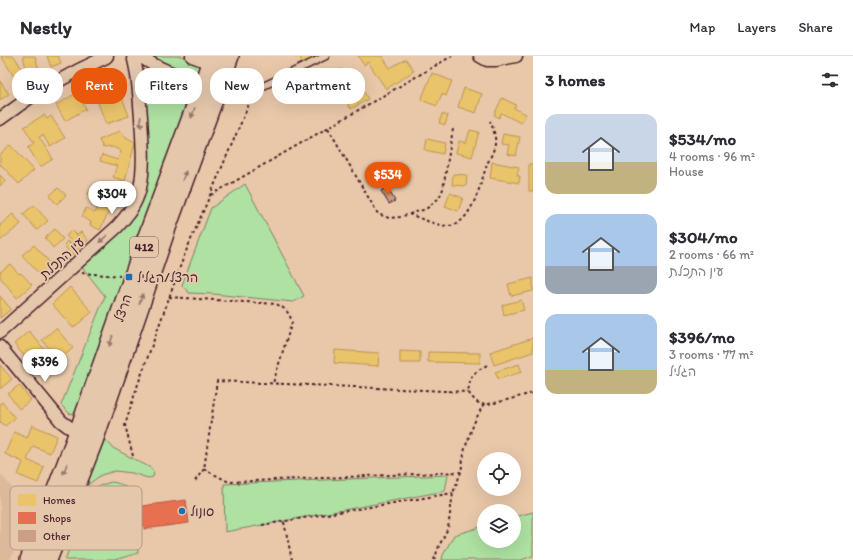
<!DOCTYPE html>
<meta charset="utf-8">
<style>
:root{--surface:#fff;--page:#f7f7f7;--text:#2b2b33;--muted:#7c7c81;--line:#e1e1e2;--accent:#ea580c}
body{margin:0;font-family:Itim,"Playpen Sans Hebrew",sans-serif;background:var(--page);color:var(--text);height:100vh;display:flex;flex-direction:column;font-size:15px;white-space:nowrap}
*{box-sizing:border-box;margin:0}
p{font-size:13px;color:var(--muted)}
.icon{flex:none;width:22px;height:22px;fill:none;stroke:currentColor;stroke-width:2;stroke-linecap:round;stroke-linejoin:round}
.map{position:relative;flex:1;overflow:hidden}
.drawer{display:flex;flex-direction:column;background:var(--surface);width:320px}
.drawer>*{flex:none}
.top-card{position:absolute;left:12px;top:12px;width:380px;height:36px;display:flex;gap:8px}
.tools{position:absolute;left:477px;top:396px;display:grid;gap:8px}
.tools a{display:grid;place-items:center;width:44px;height:44px;border-radius:50%;background:var(--surface);box-shadow:0 4px 16px #0002;font-size:20px}
.price{position:absolute;translate:-50% -34px;padding:0 9px;border-radius:14px;background:#fff;color:#222;font-size:13px;line-height:26px;filter:drop-shadow(0 1px 2px #0008)}
.price::after{content:'';position:absolute;left:50%;top:24px;width:12px;height:9px;margin-left:-6px;background:inherit;clip-path:polygon(0 0,100% 0,50% 100%)}
.price.on{background:var(--accent);color:#fff}
ul{padding:0;list-style:none}
li{display:flex;align-items:center;gap:12px;height:100px;padding:0 12px}
li span{display:grid;place-items:center;flex:none;width:112px;height:80px;border-radius:12px;color:#555}
li>.icon{margin-inline-start:auto}
span .icon{width:48px;height:48px;fill:#fffc;stroke-width:1}
li b{font-size:17px}
h2{display:flex;justify-content:space-between;align-items:center;height:48px;padding:0 12px;font-size:17px}
.tag{padding:0 14px;border-radius:16px;background:var(--surface);box-shadow:0 4px 16px #0002;font-size:14px;line-height:36px}
.tag.on{background:var(--accent);color:#fff}
header{display:flex;align-items:center;gap:24px;box-sizing:border-box;height:56px;padding:0 20px;background:var(--surface);border-bottom:1px solid var(--line)}
header strong{font-size:19px}
nav{display:flex;gap:22px;margin-inline-start:auto;font-size:14px}
main{display:flex;flex:1;min-height:0}
.map>svg:first-child{display:block}
.built{fill:#ddb99c}
.green{fill:#aee1a2;stroke:#7c8066}
.homes{fill:#e9c46a;stroke:#b99257}
.shops{fill:#e76f51;stroke:#b85746}
.building{fill:#ca9f85;stroke:#4a1f2b}
.lines{fill:none;stroke-linecap:round;stroke-linejoin:round}
.lane-casing{stroke:#4a1f2b;stroke-width:9}
.street-casing{stroke:#4a1f2b;stroke-width:15}
.primary-casing{stroke:#4a1f2b;stroke-width:22}
.path{stroke:#4a1f2b;stroke-width:2;stroke-dasharray:3 3;stroke-linecap:butt}
.lane{stroke:#e5c8ac;stroke-width:6}
.street{stroke:#e5c8ac;stroke-width:12}
.primary{stroke:#e5c8ac;stroke-width:19}
.oneway{fill:#98746c}
.poi-dot{fill:#1f6fb2;stroke:#e5c8ac;stroke-width:1.5}
.labels{text-anchor:middle;dominant-baseline:central;stroke-width:4;stroke-linejoin:round;paint-order:stroke}
.shield{fill:#e5c8ac;stroke:#785252;stroke-width:1}
.shield-label{font-size:12px;font-weight:bold;fill:#4a1f2b}
.street-label{font-size:13px;fill:#4a1f2b;stroke:#e5c8ac}
.poi-label{font-size:13px;fill:#4a1f2b;stroke:#e5c8ac;text-anchor:start}
.key{fill:#e5c8ac;stroke:#b69585;stroke-width:1}
.key-label{font-size:11px;fill:#4a1f2b}
</style>
<header>
<strong>Nestly</strong>
<nav><a>Map</a><a>Layers</a><a>Share</a></nav>
</header>
<main>
<div class="map">
<svg width="533" height="504" viewBox="0 0 533 504">
<rect width="100%" height="100%" fill="#e9c8a9"/>
<filter id="ink" filterUnits="userSpaceOnUse"><feTurbulence type="fractalNoise" baseFrequency=".025" numOctaves="2"/><feDisplacementMap in="SourceGraphic" scale="8" xChannelSelector="R" yChannelSelector="G"/><feConvolveMatrix kernelMatrix="1 2 1 2 8 2 1 2 1" color-interpolation-filters="sRGB"/></filter>
<g filter="url(#ink)">
<polygon class="built" points="0,417 32,456 10,504 0,504"/>
<g class="green">
<polygon points="147,0 182,0 208,8 200,25"/>
<polygon points="141,14 197,31 79,356 70,358 61,349 105,240 82,211 128,168 138,147"/>
<polygon points="245,128 304,240 294,246 213,238 189,237 182,229 211,152"/>
<polygon points="105,383 113,392 151,412 154,417 153,421 148,422 132,417 115,415 101,419 85,431"/>
<polygon points="448,419 445,435 225,476 224,428"/>
<path d="M 111,426 C 122,427 128,432 134,440 L 138,497 L 115,504 L 65,504 L 87,443 L 99,430 Z"/>
<polygon points="533,456 533,500 521,504 442,504 443,499 454,479 484,470 484,485 514,485 514,461"/>
</g>
<g class="homes">
<polygon points="1,0 14,0 29,24 20,30"/>
<polygon points="23,0 35,0 41,21 29,24"/>
<polygon points="47,0 58,0 61,7 51,11"/>
<polygon points="295,0 317,0 303,7 299,0 296,2"/>
<polygon points="358,0 382,0 390,12 406,3 414,15 386,33 368,6 364,9"/>
<polygon points="341,13 351,30 337,37 327,21"/>
<polygon points="432,17 452,25 446,40 442,38 437,50 421,44"/>
<polygon points="0,25 9,38 0,44"/>
<polygon points="360,30 368,43 351,53 343,41"/>
<polygon points="118,31 129,60 106,68 98,47 111,42 108,35"/>
<polygon points="464,32 482,38 476,57 458,51"/>
<polygon points="77,37 86,53 65,65 56,49"/>
<polygon points="502,42 516,49 514,52 526,58 521,67 501,57 499,62 494,59"/>
<polygon points="442,58 448,60 445,69 439,67"/>
<polygon points="44,59 47,63 51,60 65,82 50,91 43,79 39,81 53,103 40,111 28,91 34,87 24,71"/>
<polygon points="470,74 479,76 472,101 456,97 459,85 466,87"/>
<polygon points="120,75 126,82 135,87 125,125 113,121 117,110 100,105 102,99 118,104 121,95 113,91 103,92 99,84"/>
<polygon points="503,78 520,81 516,100 507,98 509,89 501,88"/>
<polygon points="427,83 445,87 443,98 425,94"/>
<polygon points="11,89 34,114 19,128 1,109 0,110 0,99"/>
<polygon points="492,106 519,111 517,120 520,120 519,127 490,122"/>
<rect x="529" y="108" width="4" height="27"/>
<polygon points="453,118 467,119 466,130 452,129"/>
<polygon points="0,119 6,125 0,130"/>
<polygon points="93,129 116,140 100,174 90,169 91,166 82,161 86,152 95,157 101,144 88,138"/>
<polygon points="58,132 66,139 57,148 49,140"/>
<polygon points="450,137 463,142 458,155 445,150"/>
<polygon points="34,149 48,165 37,174 23,158"/>
<polygon points="13,158 21,168 0,185 0,169"/>
<polygon points="55,173 63,183 53,192 45,182"/>
<polygon points="72,174 77,179 81,176 88,184 71,199 64,189 67,185 70,188 73,186 66,180"/>
<polygon points="34,189 55,212 46,220 42,216 39,218 22,199"/>
<polygon points="10,208 19,218 21,217 32,229 17,242 0,221 0,216"/>
<polygon points="533,222 533,235 511,240 508,228"/>
<polygon points="70,231 92,256 73,272 52,248"/>
<polygon points="0,240 11,253 0,262"/>
<polygon points="521,244 524,254 504,259 502,249"/>
<polygon points="56,272 73,292 59,304 42,284"/>
<polygon points="29,275 45,294 30,307 14,288"/>
<polygon points="533,282 533,296 494,309 490,296"/>
<polygon points="335,294 379,297 378,310 334,307"/>
<polygon points="400,295 420,296 420,307 400,307"/>
<polygon points="428,296 480,297 480,307 428,306"/>
<polygon points="519,308 522,316 498,323 495,316"/>
<polygon points="0,309 12,323 0,333"/>
<polygon points="19,329 31,344 19,353 8,338"/>
<polygon points="2,346 15,362 5,370 1,366 0,367 0,347"/>
<polygon points="32,369 57,380 50,397 33,390 27,404 44,411 38,427 18,419 23,406 5,398 14,376 27,382"/>
</g>
<polygon class="shops" points="186,444 189,467 144,473 141,450"/>
<polygon class="building" points="387,131 395,145 389,148 381,135"/>
<g class="lines">
<defs>
<polyline id="lane" points="255,34 326,0"/>
<g id="street">
<path d="M 140,0 C 159,14 182,21 204,29"/>
<polyline points="192,0 211,7"/>
<polyline points="480,0 487,4 496,4 516,0"/>
<polyline points="0,63 36,37 77,15 106,1 106,0 107,0"/>
<path d="M 0,276 L 117,171 C 128,159 136,148 140,132 C 145,108 142,84 141,61 C 139,40 139,20 133,0"/>
<polyline points="0,291 61,365 69,371 85,379"/>
</g>
<g id="primary">
<polyline points="30,504 79,376 147,183 204,29 213,0"/>
<polyline points="47,504 94,382 166,172 229,0"/>
</g>
</defs>
<use href="#lane" class="lane-casing"/>
<use href="#street" class="street-casing"/>
<use href="#primary" class="primary-casing"/>
<g class="path">
<polyline points="328,72 378,158 389,162 400,161 426,153 439,142 443,133 453,73"/>
<polyline points="211,139 452,0"/>
<path d="M 409,158 C 420,162 443,173 454,169 C 473,162 481,126 487,108 C 490,102 494,95 495,88 C 496,80 493,72 490,65"/>
<polyline points="82,217 120,220"/>
<path d="M 169,241 L 276,248 C 285,252 289,256 292,266 L 273,327"/>
<path d="M 487,309 C 472,318 471,318 468,336 C 472,341 476,347 482,348 C 490,350 523,339 533,337"/>
<polyline points="133,400 125,369 137,331 184,200 252,41"/>
<polyline points="204,413 229,426 461,416"/>
<polyline points="195,425 204,413 217,325 468,336"/>
<polyline points="284,466 292,504"/>
<polyline points="262,469 453,437"/>
<polyline points="434,504 439,490 448,472 453,437 461,416 465,392 474,367 483,349"/>
</g>
<use href="#lane" class="lane"/>
<use href="#street" class="street"/>
<use href="#primary" class="primary"/>
</g>
<defs><path id="oneway-solid" d="M-6-.8H1V-3.2L6.5 0L1 3.2V.8H-6Z"/></defs>
<g class="oneway">
<use href="#oneway-solid" transform="translate(193 57) rotate(110)"/>
<use href="#oneway-solid" transform="translate(141 66) rotate(86)"/>
<use href="#oneway-solid" transform="translate(184 120) rotate(-70)"/>
<use href="#oneway-solid" transform="translate(103 183) rotate(138)"/>
<use href="#oneway-solid" transform="translate(141 243) rotate(-71)"/>
<use href="#oneway-solid" transform="translate(111 285) rotate(109)"/>
<use href="#oneway-solid" transform="translate(65 413) rotate(111)"/>
</g>
</g>
<g class="poi-dot">
<rect x="125" y="217" width="8" height="8" rx="2"/>
<circle cx="182" cy="455" r="4"/>
</g>
<g class="labels">
<rect class="shield" x="130" y="181" width="28" height="20" rx="3"/>
<g class="shield-label">
<text x="144" y="191">412</text>
</g>
<g class="street-label">
<text transform="translate(62 202) rotate(-42)">עין התכלת</text>
<text transform="translate(123 252) rotate(-71)">הרצל</text>
</g>
<g class="poi-label">
<text x="137" y="221">הרצל/הגליל</text>
<text x="190" y="455">סונול</text>
</g>
</g>
<rect x="10" y="430" width="132" height="64" rx="6" class="key"/>
<rect x="18" y="438" width="18" height="12" fill="#e9c46a"/>
<rect x="18" y="456" width="18" height="12" fill="#e76f51"/>
<rect x="18" y="474" width="18" height="12" fill="#ca9f85"/>
<g class="key-label">
<text x="43" y="448">Homes</text>
<text x="43" y="466">Shops</text>
<text x="43" y="484">Other</text>
</g>
</svg>
<div class="tools">
<a><svg class="icon" aria-label="locate" viewBox="0 0 24 24"><circle cx="12" cy="12" r="6"/><path d="M12 2v4M12 18v4M2 12h4M18 12h4"/></svg></a>
<a><svg class="icon" aria-label="layers" viewBox="0 0 24 24"><path d="M12 4l9 5-9 5-9-5zM3 14l9 5 9-5"/></svg></a>
</div>
<b class="price on" style="left:388px;top:140px">$534</b>
<b class="price" style="left:112px;top:159px">$304</b>
<b class="price" style="left:45px;top:327px">$396</b>
<div class="top-card">
<a class="tag">Buy</a>
<a class="tag on">Rent</a>
<a class="tag">Filters</a>
<a class="tag">New</a>
<a class="tag">Apartment</a>
</div>
</div>
<section class="drawer">
<h2>3 homes<svg class="icon" aria-label="filters" viewBox="0 0 24 24"><path d="M4 7h16M4 17h16"/><circle cx="9" cy="7" r="2"/><circle cx="15" cy="17" r="2"/></svg></h2>
<ul>
<li><span style="background:linear-gradient(#c9d6e8 60%,#c2b280 0)"><svg class="icon" aria-label="home" viewBox="0 0 24 24"><path d="M3 11l9-7 9 7M6 9v11h12V9"/></svg></span><div><b>$534/mo</b><p>4 rooms · 96 m²</p><p>House</p></div></li>
<li><span style="background:linear-gradient(#a9c7e8 65%,#9aa5b1 0)"><svg class="icon" aria-label="home" viewBox="0 0 24 24"><path d="M3 11l9-7 9 7M6 9v11h12V9"/></svg></span><div><b>$304/mo</b><p>2 rooms · 66 m²</p><p>עין התכלת</p></div></li>
<li><span style="background:linear-gradient(#a9c7e8 70%,#c2b280 0)"><svg class="icon" aria-label="home" viewBox="0 0 24 24"><path d="M3 11l9-7 9 7M6 9v11h12V9"/></svg></span><div><b>$396/mo</b><p>3 rooms · 77 m²</p><p>הגליל</p></div></li>
</ul>
</section>
</main>
